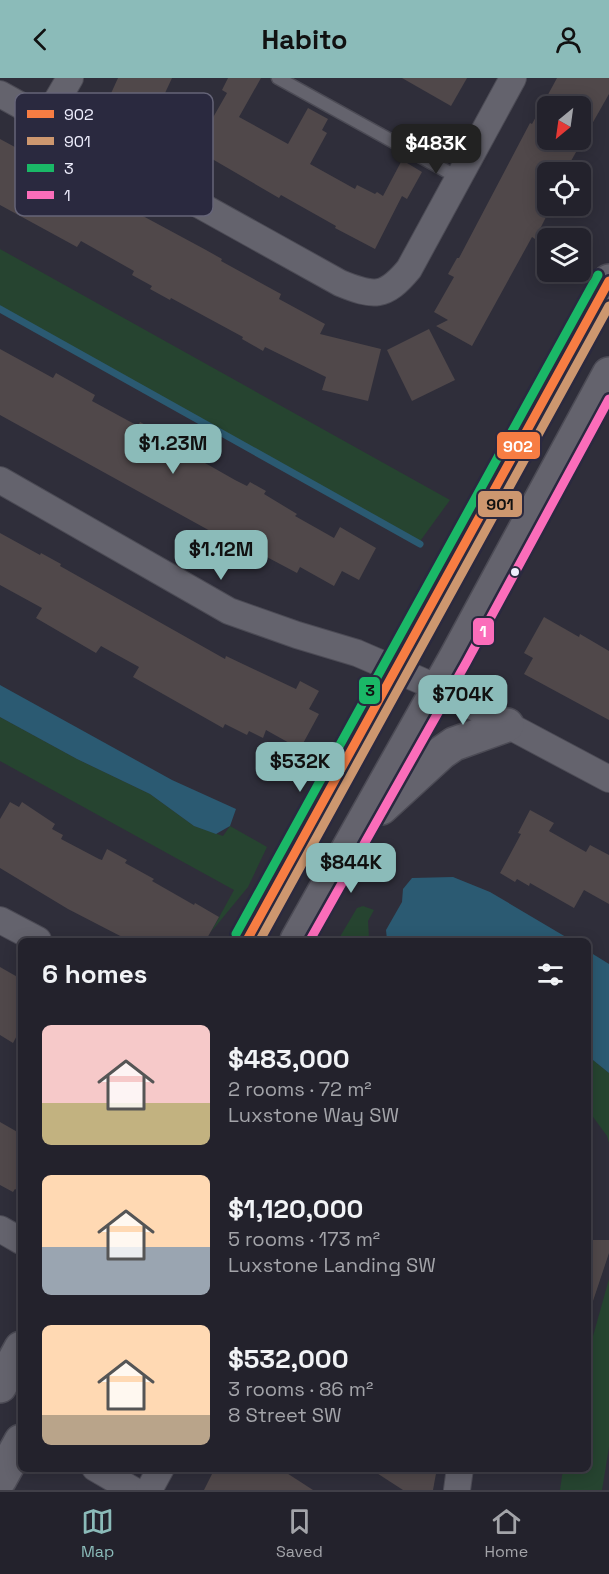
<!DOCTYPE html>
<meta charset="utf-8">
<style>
:root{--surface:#23222c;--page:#2b2a34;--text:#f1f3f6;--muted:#a3a4a9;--line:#403f48;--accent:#8bbbb9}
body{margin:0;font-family:"Space Grotesk",sans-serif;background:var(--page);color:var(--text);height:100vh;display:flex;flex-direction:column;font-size:22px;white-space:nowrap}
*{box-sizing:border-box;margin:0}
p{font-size:20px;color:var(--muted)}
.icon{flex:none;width:33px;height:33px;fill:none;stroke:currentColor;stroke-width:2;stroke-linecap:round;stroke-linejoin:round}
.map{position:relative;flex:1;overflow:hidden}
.sheet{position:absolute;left:18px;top:860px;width:573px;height:534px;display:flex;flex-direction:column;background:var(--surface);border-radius:9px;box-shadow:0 3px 15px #0003,0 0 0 2px var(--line)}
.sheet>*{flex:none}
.needle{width:39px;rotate:209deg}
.tools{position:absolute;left:537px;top:18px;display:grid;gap:12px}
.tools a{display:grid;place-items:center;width:54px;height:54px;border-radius:9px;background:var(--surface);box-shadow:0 3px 15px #0003,0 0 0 2px var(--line);font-size:30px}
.price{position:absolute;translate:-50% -51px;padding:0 14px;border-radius:12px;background:var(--accent);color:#111;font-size:20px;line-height:39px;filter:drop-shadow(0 2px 3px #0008)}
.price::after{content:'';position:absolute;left:50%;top:36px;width:18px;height:14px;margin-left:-9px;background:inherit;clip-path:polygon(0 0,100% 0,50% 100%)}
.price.on{background:#222;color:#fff}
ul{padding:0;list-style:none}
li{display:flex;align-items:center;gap:18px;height:150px;padding:0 24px}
li span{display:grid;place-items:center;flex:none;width:168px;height:120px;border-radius:9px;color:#555}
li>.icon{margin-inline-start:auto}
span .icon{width:72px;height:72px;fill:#fffc;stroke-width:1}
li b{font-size:26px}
h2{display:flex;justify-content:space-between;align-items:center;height:72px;padding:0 24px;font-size:26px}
header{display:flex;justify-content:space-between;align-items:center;height:78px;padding:0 24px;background:var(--accent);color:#111;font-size:27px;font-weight:600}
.menu{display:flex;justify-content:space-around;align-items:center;height:84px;border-top:2px solid var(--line);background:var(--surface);font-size:16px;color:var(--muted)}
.menu a{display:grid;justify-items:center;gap:3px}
.menu .on{color:var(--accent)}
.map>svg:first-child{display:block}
.green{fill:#264430}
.water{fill:#2b5a72}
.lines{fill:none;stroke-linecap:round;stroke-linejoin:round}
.stream{stroke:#2b5a72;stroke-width:7}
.building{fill:#50484a;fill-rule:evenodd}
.service-casing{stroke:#4c4b55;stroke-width:15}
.minor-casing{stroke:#4c4b55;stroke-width:28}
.secondary-casing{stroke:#4c4b55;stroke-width:36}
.service{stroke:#64636d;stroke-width:12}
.minor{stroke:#64636d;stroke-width:26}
.secondary{stroke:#64636d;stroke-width:33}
.bus-1-casing{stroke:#2a293f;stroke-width:14}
.bus-2-casing{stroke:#2a293f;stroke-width:14}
.bus-3-casing{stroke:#2a293f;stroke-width:14}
.bus-4-casing{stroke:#2a293f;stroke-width:14}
.bus-1{stroke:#f77d43;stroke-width:9}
.bus-2{stroke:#cd976f;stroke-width:9}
.bus-3{stroke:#1ab867;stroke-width:9}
.bus-4{stroke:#fb6dba;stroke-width:9}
.bus-dot{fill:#efeffe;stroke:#2a293f;stroke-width:2}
.key{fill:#2a293f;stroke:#656478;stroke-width:1.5}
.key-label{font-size:16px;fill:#efeffe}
.line-badge{stroke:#2a293f;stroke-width:2}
.badge-label{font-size:16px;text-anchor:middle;font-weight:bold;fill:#fff}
.pale-badge-label{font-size:16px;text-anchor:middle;font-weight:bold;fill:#111}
</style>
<header><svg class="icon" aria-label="back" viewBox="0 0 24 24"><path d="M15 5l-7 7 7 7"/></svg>Habito<svg class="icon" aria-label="person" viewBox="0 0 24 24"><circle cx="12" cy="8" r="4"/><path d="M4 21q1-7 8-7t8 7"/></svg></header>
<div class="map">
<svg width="609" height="1412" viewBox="0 0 609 1412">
<rect width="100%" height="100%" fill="#2f2e3a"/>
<g class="green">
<polygon points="0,171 450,422 418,466 0,232"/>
<polygon points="0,639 77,681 150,716 194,748 223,758 230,748 267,769 248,809 211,854 234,812 0,683"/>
<polygon points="363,828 374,832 368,843 369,860 371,862 338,862 357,830"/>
<polygon points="588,978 609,995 609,1065 607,1058 588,1032"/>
<polygon points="609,1201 609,1369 602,1412 560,1412 563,1391 588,1390 588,1276"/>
</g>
<g class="water">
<polygon points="0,607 172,702 236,731 230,748 216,756 194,748 150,716 77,681 0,639"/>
<polygon points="453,799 490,814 571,862 387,862 386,852 402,824 403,811 412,800"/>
<polygon points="588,873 609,886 609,995 588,978"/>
</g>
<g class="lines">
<polyline class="stream" points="0,231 420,466"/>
</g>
<g class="building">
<polygon points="118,0 172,0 153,41 108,22"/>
<polygon points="228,0 261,0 239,39 288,66 308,30 328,41 322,52 327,55 310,86 355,111 357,107 375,116 377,114 383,118 402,82 422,94 407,121 402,118 375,171 335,150 336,148 281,117 279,120 195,71 227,15 222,12"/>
<polygon points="402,0 467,0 451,28"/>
<path d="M 557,0 L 609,0 L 609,16 L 567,90 L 569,91 L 567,94 L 548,94 L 548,128 L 549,128 L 545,136 L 547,137 L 535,161 L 532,159 L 472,268 L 436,248 L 448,242 L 434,234 L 454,199 L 448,196 L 457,180 L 459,180 L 530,45 L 532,46 ZM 548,28 L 580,28 L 580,62 L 548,62 Z"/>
<polygon points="0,61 206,172 222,181 221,183 281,216 279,221 325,246 320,256 381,271 368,323 322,312 326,299 265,269 263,273 242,261 243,259 171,220 170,222 150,211 152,208 132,197 134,193 81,163 77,169 0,127"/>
<polygon points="429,251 455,302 412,323 387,272"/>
<polygon points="0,271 53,300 56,295 95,317 92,323 138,348 140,344 200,377 198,381 235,402 247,408 250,404 266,413 264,416 297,436 295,438 334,460 340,449 376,470 359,502 342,493 334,508 300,489 297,495 263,477 261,481 0,337"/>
<polygon points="0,455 40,477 41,475 61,486 60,488 225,581 226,578 296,611 300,603 319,613 309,631 319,636 300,671 266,652 263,660 249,653 247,657 225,646 223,650 133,599 139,589 101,568 96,575 36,540 42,530 0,507"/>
<polygon points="544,539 579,559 580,556 609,573 609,642 524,596 533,580 524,575"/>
<polygon points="10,724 19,729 22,724 55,746 52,751 63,757 61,761 99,781 102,782 107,771 127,782 125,785 154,801 152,803 194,827 195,825 219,839 206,862 128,862 68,831 0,790 0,741"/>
<polygon points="530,732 554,745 549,753 586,774 590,767 609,777 609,826 584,812 574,830 530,805 529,808 517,801 515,804 500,795 521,756 518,755"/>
<polygon points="0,889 21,901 21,950 13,965 0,957"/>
<polygon points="0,1044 21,1056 21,1114 15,1111 13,1114 0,1107"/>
<polygon points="588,1162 609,1162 609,1175 591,1229 588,1228"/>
<polygon points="215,1390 279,1390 313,1412 204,1412"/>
<polygon points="369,1390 437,1390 433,1412 403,1412"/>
</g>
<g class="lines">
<defs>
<polyline id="service" points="278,0 459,100"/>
<g id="minor">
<path d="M 0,16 L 340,205 C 374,219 385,220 409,191 L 513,0"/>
<polyline points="46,41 70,0"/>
<polyline points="0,402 229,533 297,557 357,575 438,610 609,701"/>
<polyline points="0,842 38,862"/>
<polyline points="0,1151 21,1163"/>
<polyline points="95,1390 133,1412"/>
<polyline points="149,1412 161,1390"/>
<polyline points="457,1412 460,1390"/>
</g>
<g id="secondary">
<polyline points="381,730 441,675 454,666 507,647"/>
<polyline points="247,862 609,203"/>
<polyline points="297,862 456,579 609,296"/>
<polyline points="0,1308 21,1270"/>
<polyline points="0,1401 21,1363"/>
</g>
</defs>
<use href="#service" class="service-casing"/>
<use href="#minor" class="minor-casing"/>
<use href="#secondary" class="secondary-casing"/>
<use href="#service" class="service"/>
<use href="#minor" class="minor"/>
<use href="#secondary" class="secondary"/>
<defs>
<polyline id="bus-1" points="247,862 609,203"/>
<polyline id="bus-2" points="260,862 609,228"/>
<polyline id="bus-3" points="236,856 598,197"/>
<polyline id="bus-4" points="310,862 466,585 609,321"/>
</defs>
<use href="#bus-1" class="bus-1-casing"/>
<use href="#bus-2" class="bus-2-casing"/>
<use href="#bus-3" class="bus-3-casing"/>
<use href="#bus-4" class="bus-4-casing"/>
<use href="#bus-1" class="bus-1"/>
<use href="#bus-2" class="bus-2"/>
<use href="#bus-3" class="bus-3"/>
<use href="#bus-4" class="bus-4"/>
</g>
<circle class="bus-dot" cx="515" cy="494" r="5"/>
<rect x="15" y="15" width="198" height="123" rx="9" class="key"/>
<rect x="27" y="32" width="27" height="8" fill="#f77d43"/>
<rect x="27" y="59" width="27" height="8" fill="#cd976f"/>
<rect x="27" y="86" width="27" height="8" fill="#1ab867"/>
<rect x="27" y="113" width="27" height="8" fill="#fb6dba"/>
<g class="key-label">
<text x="64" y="42">902</text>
<text x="64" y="69">901</text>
<text x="64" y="96">3</text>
<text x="64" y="123">1</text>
</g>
<g class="line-badge">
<rect x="496" y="353" width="45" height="29" rx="6" fill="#f77d43"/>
<rect x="477" y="412" width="46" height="28" rx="6" fill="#cd976f"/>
<rect x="472" y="539" width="23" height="29" rx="6" fill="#fb6dba"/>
<rect x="358" y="598" width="23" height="29" rx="6" fill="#1ab867"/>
</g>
<g class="badge-label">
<text x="518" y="374">902</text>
<text x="483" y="559">1</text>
</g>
<g class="pale-badge-label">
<text x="500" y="432">901</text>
<text x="370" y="618">3</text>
</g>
</svg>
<div class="tools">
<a><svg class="needle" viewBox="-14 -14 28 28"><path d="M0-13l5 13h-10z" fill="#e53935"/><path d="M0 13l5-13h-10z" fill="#a3a4a9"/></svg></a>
<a><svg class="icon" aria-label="locate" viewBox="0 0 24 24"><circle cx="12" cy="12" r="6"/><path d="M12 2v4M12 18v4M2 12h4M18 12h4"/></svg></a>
<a><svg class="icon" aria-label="layers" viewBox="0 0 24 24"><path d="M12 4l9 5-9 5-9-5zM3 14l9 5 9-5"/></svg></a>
</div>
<b class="price on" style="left:436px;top:97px">$483K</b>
<b class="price" style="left:173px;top:397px">$1.23M</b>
<b class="price" style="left:221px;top:503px">$1.12M</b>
<b class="price" style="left:463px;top:648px">$704K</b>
<b class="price" style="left:300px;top:715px">$532K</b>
<b class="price" style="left:351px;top:816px">$844K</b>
<section class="sheet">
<h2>6 homes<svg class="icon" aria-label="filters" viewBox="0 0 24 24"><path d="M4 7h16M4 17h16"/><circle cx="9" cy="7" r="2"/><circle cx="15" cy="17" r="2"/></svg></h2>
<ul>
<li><span style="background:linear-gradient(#f6c9c9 65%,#c2b280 0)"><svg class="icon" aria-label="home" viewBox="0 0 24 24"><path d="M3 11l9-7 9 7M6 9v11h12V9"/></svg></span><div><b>$483,000</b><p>2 rooms · 72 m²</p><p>Luxstone Way SW</p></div></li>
<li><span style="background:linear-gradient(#ffd9b3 60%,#9aa5b1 0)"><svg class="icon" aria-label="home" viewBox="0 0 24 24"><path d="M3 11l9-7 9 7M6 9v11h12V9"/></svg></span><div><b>$1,120,000</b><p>5 rooms · 173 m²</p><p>Luxstone Landing SW</p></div></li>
<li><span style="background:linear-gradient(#ffd9b3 75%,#b9a48a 0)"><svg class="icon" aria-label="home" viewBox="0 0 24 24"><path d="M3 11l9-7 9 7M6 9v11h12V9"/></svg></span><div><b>$532,000</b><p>3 rooms · 86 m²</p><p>8 Street SW</p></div></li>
</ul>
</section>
</div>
<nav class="menu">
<a class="on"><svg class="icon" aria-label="map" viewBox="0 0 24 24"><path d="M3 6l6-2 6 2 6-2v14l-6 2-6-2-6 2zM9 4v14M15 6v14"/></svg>Map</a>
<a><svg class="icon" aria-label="saved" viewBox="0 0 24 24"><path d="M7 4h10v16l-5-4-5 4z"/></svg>Saved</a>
<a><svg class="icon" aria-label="home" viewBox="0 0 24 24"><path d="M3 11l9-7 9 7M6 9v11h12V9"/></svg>Home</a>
</nav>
